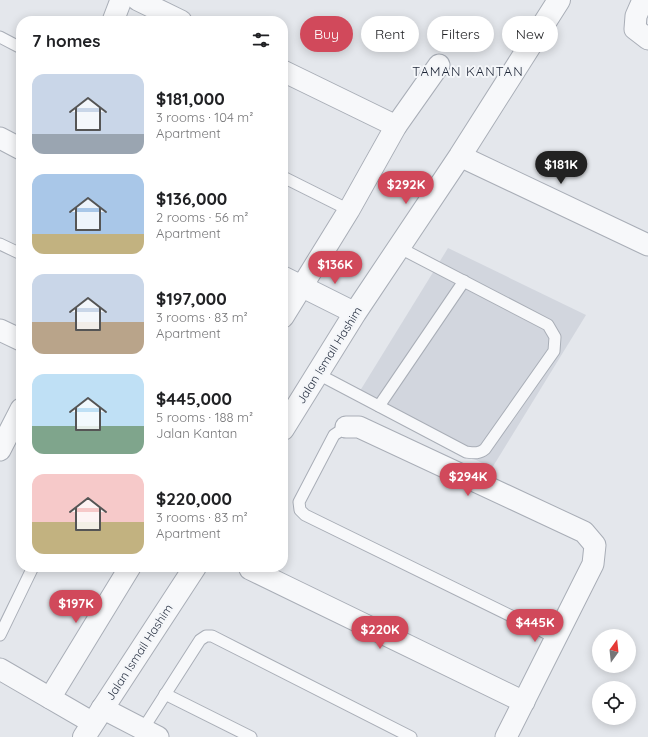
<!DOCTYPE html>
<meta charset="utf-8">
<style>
:root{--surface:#fff;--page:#f2f2f2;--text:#202124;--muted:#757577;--accent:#d1495b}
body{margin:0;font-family:Quicksand,sans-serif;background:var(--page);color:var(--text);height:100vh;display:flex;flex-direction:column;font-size:15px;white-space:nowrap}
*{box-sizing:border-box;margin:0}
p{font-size:13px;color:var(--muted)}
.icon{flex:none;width:22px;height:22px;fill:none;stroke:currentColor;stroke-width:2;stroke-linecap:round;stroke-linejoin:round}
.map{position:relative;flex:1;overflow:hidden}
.side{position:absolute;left:16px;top:16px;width:272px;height:556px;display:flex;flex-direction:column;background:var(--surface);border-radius:16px;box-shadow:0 2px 10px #0003}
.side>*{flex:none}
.top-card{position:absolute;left:300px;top:16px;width:288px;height:36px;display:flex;gap:8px}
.needle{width:26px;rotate:15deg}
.controls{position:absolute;left:592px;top:629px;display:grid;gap:8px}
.controls a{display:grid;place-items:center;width:44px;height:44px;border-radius:50%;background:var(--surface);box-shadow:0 2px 10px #0003;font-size:20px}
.price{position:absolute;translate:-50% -34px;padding:0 9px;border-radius:14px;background:var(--accent);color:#fff;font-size:13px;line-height:26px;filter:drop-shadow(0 1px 2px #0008)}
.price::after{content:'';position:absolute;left:50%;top:24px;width:12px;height:9px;margin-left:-6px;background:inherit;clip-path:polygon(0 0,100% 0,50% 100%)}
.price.on{background:#222;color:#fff}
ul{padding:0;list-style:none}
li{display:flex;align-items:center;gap:12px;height:100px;padding:0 16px}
li span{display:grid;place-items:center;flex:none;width:112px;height:80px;border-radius:12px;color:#555}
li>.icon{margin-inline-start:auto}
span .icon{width:48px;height:48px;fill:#fffc;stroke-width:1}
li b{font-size:17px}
h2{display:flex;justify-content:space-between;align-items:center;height:48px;padding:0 16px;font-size:17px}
.tag{padding:0 14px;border-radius:18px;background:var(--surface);box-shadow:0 2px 10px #0003;font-size:14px;line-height:36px}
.tag.on{background:var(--accent);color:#fff}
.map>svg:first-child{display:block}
.built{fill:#d2d6de}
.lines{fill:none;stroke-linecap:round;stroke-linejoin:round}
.service-casing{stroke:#a9aeb7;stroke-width:13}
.minor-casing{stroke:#a9aeb7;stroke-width:23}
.tertiary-casing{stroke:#a9aeb7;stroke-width:24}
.service{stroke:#f7f8fa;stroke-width:11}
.minor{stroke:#f7f8fa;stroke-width:21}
.tertiary{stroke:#f7f8fa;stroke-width:22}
.labels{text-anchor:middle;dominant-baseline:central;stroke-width:4;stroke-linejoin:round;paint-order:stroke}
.street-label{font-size:12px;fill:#2b3445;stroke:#f4f6f9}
.neighbourhood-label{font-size:13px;letter-spacing:1px;fill:#1d2536;stroke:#f4f6f9}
</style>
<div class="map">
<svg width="648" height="737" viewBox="0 0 648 737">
<rect width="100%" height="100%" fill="#e4e7ec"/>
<polygon class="built" points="448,248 586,315 492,468 355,399"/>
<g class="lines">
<defs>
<g id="service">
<polyline points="0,37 21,48"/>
<polyline points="283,177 349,210"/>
<polyline points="0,244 21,254"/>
<path d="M 316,373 L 466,452 C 474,453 479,454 485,449 L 554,351 L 555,337 L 548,325 L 398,247"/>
<polyline points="379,406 464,281"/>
<polyline points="346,427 334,435 299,502 300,510 305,515 556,638"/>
<polyline points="0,635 33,567"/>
<polyline points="165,694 251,737"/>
<polyline points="143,729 200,640 206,636 212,636 411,737"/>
</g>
<g id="minor">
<polyline points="138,0 181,21"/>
<polyline points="643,0 636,16 635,29 648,39"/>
<polyline points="113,21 121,0"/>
<polyline points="283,71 396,126"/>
<polyline points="0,138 21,149"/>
<polyline points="460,156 648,245"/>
<polyline points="283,277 355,313"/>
<polyline points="283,317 349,210 396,126 439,65"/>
<polyline points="0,330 21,340"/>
<polyline points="346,427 359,427 584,532 595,545 593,564 506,737"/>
<polyline points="0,450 21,409"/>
<polyline points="250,569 524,702"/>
<polyline points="0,669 93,723"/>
<polyline points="50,698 130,567"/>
<polyline points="102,708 158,737"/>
</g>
<g id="tertiary">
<polyline points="283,429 355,313 460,156 559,0"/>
<polyline points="84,737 195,567"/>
</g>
</defs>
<use href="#service" class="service-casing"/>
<use href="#minor" class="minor-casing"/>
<use href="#tertiary" class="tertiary-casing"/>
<use href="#service" class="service"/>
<use href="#minor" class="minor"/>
<use href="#tertiary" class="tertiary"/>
</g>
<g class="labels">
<g class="street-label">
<text transform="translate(329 355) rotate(-58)">Jalan Ismail Hashim</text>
<text transform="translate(139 652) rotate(-57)">Jalan Ismail Hashim</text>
</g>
<g class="neighbourhood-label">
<text x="468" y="71">TAMAN KANTAN</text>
</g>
</g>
</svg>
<div class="controls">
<a><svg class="needle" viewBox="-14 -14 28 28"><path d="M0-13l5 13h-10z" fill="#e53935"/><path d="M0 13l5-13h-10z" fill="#757577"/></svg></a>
<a><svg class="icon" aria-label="locate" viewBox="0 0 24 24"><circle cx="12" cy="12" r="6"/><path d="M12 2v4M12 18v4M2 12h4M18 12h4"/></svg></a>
</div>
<b class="price on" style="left:561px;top:185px">$181K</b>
<b class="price" style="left:406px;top:205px">$292K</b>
<b class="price" style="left:335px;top:285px">$136K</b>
<b class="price" style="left:468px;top:497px">$294K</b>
<b class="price" style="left:76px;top:624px">$197K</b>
<b class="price" style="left:535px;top:643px">$445K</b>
<b class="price" style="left:380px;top:650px">$220K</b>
<div class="top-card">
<a class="tag on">Buy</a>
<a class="tag">Rent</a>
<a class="tag">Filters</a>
<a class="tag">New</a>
</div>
<section class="side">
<h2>7 homes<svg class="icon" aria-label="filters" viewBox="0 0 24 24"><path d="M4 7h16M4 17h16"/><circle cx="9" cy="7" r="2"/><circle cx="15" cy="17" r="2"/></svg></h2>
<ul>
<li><span style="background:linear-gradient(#c9d6e8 75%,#9aa5b1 0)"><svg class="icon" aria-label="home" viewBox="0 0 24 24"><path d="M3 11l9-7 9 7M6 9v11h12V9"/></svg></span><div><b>$181,000</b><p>3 rooms · 104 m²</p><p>Apartment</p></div></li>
<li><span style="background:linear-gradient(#a9c7e8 75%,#c2b280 0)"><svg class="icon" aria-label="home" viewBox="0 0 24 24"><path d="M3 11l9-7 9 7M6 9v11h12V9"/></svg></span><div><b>$136,000</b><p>2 rooms · 56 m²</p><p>Apartment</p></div></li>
<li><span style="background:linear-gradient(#c9d6e8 60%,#b9a48a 0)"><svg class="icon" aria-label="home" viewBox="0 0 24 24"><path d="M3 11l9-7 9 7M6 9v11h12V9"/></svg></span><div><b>$197,000</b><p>3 rooms · 83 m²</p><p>Apartment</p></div></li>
<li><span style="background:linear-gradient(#bfe0f5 65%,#7fa58c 0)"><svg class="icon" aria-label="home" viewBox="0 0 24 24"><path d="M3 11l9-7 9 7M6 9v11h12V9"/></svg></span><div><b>$445,000</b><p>5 rooms · 188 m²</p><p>Jalan Kantan</p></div></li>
<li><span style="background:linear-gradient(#f6c9c9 60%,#c2b280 0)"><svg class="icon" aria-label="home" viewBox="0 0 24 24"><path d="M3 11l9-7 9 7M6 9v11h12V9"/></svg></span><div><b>$220,000</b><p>3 rooms · 83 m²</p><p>Apartment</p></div></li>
</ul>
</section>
</div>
